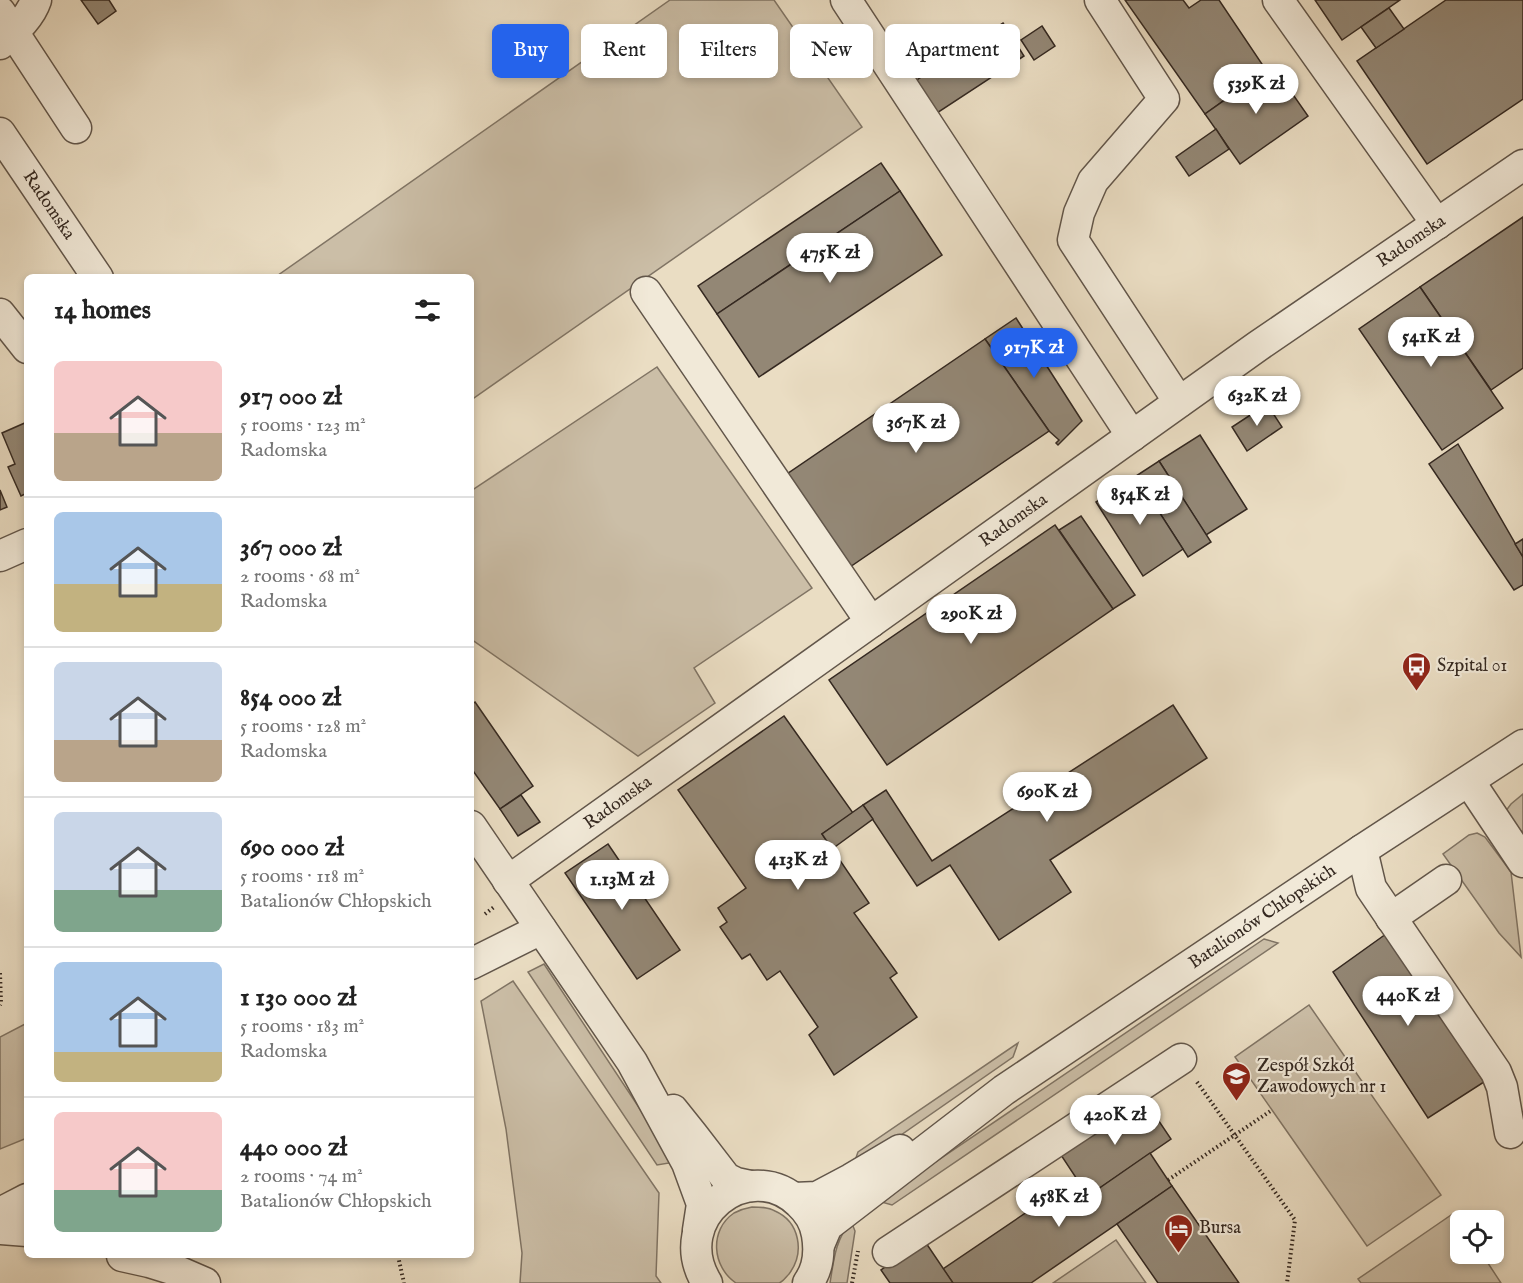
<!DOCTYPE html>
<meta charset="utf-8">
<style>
:root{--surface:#fff;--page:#f2f2f2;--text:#222;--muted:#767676;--line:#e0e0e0;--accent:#2563eb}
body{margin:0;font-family:"IM FELL English",serif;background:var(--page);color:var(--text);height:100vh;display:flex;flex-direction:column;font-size:22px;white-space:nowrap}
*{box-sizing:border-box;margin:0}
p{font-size:20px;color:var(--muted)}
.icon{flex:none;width:33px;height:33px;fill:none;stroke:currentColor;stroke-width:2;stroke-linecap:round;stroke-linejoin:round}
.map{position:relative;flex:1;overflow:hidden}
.sheet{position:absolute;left:24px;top:274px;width:450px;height:984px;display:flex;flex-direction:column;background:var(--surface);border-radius:9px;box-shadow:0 3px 9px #0003}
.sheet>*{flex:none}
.hud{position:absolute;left:492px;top:24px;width:570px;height:54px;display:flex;gap:12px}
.buttons{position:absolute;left:1450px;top:1210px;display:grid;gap:12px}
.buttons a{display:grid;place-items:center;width:54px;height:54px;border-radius:9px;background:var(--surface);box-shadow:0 3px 9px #0003;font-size:30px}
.price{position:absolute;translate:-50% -51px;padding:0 14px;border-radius:21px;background:#fff;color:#222;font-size:20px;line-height:39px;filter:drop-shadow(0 2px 3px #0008)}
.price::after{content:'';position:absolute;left:50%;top:36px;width:18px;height:14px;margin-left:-9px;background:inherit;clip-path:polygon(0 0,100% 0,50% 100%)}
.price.on{background:var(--accent);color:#fff}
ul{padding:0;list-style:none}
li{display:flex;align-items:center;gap:18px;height:150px;padding:0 30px}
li+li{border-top:2px solid var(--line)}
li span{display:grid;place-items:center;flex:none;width:168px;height:120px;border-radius:9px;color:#555}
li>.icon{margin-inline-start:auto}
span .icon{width:72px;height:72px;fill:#fffc;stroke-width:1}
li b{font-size:26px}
h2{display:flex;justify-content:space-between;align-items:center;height:72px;padding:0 30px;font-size:26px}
.tag{padding:0 21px;border-radius:9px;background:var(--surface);box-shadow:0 3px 9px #0003;font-size:21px;line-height:54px}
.tag.on{background:var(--accent);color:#fff}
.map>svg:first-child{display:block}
.green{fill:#cbbea7;stroke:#807464;stroke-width:1.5}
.building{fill:#938775;stroke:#352921;stroke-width:1.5}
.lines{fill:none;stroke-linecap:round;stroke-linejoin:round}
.minor-casing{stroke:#62564a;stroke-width:33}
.path{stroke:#352921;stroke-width:4;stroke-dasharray:1.5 3;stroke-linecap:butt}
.minor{stroke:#f1e9d8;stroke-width:30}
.labels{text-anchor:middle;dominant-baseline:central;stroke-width:4.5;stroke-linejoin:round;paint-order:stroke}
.street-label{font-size:18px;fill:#352921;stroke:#f1e9d8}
.poi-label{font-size:18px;fill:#352921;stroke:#f1e9d8;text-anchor:start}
</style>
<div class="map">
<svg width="1523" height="1283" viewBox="0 0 1523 1283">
<rect width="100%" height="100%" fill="#eaddc3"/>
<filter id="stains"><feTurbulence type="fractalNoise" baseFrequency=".00333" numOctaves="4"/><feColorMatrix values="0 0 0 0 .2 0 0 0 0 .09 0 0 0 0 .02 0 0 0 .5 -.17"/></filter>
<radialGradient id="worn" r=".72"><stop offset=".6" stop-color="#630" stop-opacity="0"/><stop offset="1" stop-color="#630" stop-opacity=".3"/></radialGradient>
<g class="green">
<polygon points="670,0 774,0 862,127 471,400 471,278 274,278"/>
<polygon points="657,367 812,588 694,668 715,703 638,756 471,639 471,491"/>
<polygon points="1523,794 1523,832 1513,827 1505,812 1511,804"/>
<polygon points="1477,833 1485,837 1511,872 1521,957 1499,933 1443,854 1469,835"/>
<polygon points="1264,939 1278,943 892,1205 878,1201"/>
<polygon points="544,964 675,1162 657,1165 528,972"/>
<polygon points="513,981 659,1193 656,1276 661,1283 520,1283 522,1253 506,1129 481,1001"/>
<polygon points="1309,1005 1441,1195 1367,1246 1235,1057"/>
<polygon points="27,1023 27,1138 0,1149 0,1037"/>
<polygon points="1018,1043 1013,1057 852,1169 858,1152"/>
<path d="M 752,1207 C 760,1207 768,1207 775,1211 C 800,1222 805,1253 789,1274 C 786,1277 783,1282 779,1283 C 770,1283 746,1283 736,1283 C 712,1267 709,1230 734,1213 C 740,1210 746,1208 752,1207 Z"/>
<polygon points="1454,1213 1461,1224 1461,1254 1482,1254 1501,1283 1361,1283 1358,1279"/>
<path d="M 851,1221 L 855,1231 L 847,1283 L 830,1283 C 834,1259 835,1241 851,1221 Z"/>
<polygon points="1116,1240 1146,1283 1053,1283"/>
</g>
<g class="building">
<polygon points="81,0 109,0 116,11 98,24"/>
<polygon points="1125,0 1183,0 1189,8 1201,0 1219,0 1266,70 1205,114"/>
<polygon points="1315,0 1400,0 1342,40"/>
<polygon points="1446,0 1523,0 1523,99 1427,164 1357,61"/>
<polygon points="1389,8 1404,29 1376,48 1361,27"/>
<polygon points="1003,23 1024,56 937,113 915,81"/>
<polygon points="1042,26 1055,46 1034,60 1021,40"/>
<polygon points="1273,66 1308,116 1240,164 1205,114"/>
<polygon points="1216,129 1229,149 1189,176 1176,157"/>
<polygon points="881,163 900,191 717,314 698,286"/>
<polygon points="900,191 942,255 759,377 717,314"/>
<polygon points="1523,217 1523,368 1491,390 1420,287"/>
<polygon points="1420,287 1503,408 1442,450 1359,329"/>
<polygon points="1016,318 1082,421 1058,445 1056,443 1059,440 1049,431 985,339"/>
<polygon points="985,339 1049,431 847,569 784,476"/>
<polygon points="1267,404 1282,427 1247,451 1232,427"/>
<polygon points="27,422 27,493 21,496 8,467 15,464 2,433"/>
<polygon points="1200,435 1247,509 1206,535 1159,461"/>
<polygon points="1458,444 1523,557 1523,585 1514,590 1429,464"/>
<polygon points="1159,461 1211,542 1188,557 1136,476"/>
<polygon points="1136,476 1183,549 1143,576 1096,502"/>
<polygon points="0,490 7,507 0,510"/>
<polygon points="1081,516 1135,595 1113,609 1059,530"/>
<polygon points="1055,525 1113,609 887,765 829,680"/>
<polygon points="1523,539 1523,557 1515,544"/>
<polygon points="475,702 533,786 500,809 471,768 471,705"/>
<polygon points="1173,705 1207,758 1050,860 1071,892 999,940 950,865 917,886 863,805 886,790 932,861"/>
<polygon points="784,716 853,813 822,834 869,903 854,913 897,973 890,978 917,1017 834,1075 809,1035 818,1027 780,971 767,980 750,954 742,959 720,927 727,922 718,908 746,888 678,790"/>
<polygon points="521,795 540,822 518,836 500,809"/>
<polygon points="863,805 873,819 832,849 822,834"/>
<polygon points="608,844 680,950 637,979 565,873"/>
<polygon points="1386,934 1484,1082 1428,1118 1333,972"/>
<polygon points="1142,1096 1171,1139 1088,1196 1059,1152"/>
<polygon points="1150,1153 1172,1186 1031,1283 953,1283 943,1269 1077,1178 1088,1196"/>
<polygon points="1172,1186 1239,1283 1158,1283 1117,1224"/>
<polygon points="924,1240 953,1283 890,1283 881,1270"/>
</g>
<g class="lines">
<defs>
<g id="minor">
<polyline points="846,0 1132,436"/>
<polyline points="1100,0 1164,99 1093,181 1079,213 1073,240 1179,402"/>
<polyline points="1278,0 1437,224"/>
<polyline points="0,12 76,128"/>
<path d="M 0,44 C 14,31 30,18 36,0"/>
<path id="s1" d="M 0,133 L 98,278"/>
<polyline points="646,292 871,622"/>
<polyline points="0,314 27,348"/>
<polyline points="0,556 27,544"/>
<polyline points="1469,781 1523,862"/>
<polyline points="471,826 632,1062 687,1163 702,1204 698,1230"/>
<polyline points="1362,850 1371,888 1496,1072 1502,1087 1510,1133"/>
<path id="s2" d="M 508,881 L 1258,346 L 1523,165"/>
<polyline points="1391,918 1446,880"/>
<polyline points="471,964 541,929"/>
<polyline points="673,1110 693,1135 726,1178 736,1183 750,1186"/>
<polyline points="794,1198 817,1197 851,1179 900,1150"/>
<polyline points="0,1213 27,1199"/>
<polyline points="0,1229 27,1231"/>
<path id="s3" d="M 819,1245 L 827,1226 L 1004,1090 L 1362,850 L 1523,745"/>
<polyline points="888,1252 1181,1059"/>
<polyline points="122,1256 149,1262 175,1270 205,1283"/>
<path d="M 707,1283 C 667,1218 748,1154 799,1203 C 809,1212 815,1222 817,1235 C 820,1252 818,1269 808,1283"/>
</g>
</defs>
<use href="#minor" class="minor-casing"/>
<g class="path">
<polyline points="485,914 494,907"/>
<polyline points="0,973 1,1003 0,1005"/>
<polyline points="1197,1082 1295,1220 1287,1283"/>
<polyline points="1168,1180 1272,1110"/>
<polyline points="398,1256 404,1283"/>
<polyline points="852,1283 858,1251"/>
</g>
<use href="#minor" class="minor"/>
</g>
<defs>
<symbol id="bus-pin" viewBox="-11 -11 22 30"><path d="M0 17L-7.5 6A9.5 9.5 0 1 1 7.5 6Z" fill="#8f2418" stroke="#f1e9d8"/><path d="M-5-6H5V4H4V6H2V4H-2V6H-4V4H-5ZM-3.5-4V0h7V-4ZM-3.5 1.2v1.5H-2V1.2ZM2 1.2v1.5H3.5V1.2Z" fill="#fff"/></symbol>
<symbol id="school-pin" viewBox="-11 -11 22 30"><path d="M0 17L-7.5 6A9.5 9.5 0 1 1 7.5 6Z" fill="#8f2418" stroke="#f1e9d8"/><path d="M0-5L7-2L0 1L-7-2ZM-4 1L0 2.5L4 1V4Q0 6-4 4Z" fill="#fff"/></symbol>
<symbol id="hotel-pin" viewBox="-11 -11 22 30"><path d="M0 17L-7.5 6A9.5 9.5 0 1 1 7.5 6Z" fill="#8f2418" stroke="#f1e9d8"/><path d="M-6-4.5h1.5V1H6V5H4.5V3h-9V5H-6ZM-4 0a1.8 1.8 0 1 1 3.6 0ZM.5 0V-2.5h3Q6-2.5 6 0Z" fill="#fff"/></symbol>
</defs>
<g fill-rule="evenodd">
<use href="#bus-pin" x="1400" y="650" width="33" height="45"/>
<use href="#school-pin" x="1220" y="1060" width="33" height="45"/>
<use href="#hotel-pin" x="1162" y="1212" width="33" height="45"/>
</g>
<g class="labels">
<g class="street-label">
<text stroke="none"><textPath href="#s1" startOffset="87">Radomska</textPath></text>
<text stroke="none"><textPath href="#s2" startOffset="1107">Radomska</textPath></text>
<text stroke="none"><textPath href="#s2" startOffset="621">Radomska</textPath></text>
<text stroke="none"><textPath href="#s2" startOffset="135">Radomska</textPath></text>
<text stroke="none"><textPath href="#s3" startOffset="555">Batalionów Chłopskich</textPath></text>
</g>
<g class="poi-label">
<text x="1437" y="666">Szpital 01</text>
<text x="1257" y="1066">Zespół Szkół<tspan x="1257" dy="21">Zawodowych nr 1</tspan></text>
<text x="1199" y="1228">Bursa</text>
</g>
</g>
<rect width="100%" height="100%" filter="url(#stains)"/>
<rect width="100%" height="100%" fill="url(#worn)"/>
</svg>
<div class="buttons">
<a><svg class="icon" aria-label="locate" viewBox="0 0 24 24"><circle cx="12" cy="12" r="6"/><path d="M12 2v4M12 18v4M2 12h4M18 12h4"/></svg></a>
</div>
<b class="price" style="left:1256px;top:115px">539K zł</b>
<b class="price" style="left:830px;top:284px">475K zł</b>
<b class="price" style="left:1431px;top:368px">541K zł</b>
<b class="price on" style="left:1034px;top:379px">917K zł</b>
<b class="price" style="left:1257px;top:427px">632K zł</b>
<b class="price" style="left:916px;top:454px">367K zł</b>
<b class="price" style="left:1140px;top:526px">854K zł</b>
<b class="price" style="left:971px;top:645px">290K zł</b>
<b class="price" style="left:1047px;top:823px">690K zł</b>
<b class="price" style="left:798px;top:891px">413K zł</b>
<b class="price" style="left:622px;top:911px">1.13M zł</b>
<b class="price" style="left:1408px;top:1027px">440K zł</b>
<b class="price" style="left:1115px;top:1146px">420K zł</b>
<b class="price" style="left:1059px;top:1228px">458K zł</b>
<div class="hud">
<a class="tag on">Buy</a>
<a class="tag">Rent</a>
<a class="tag">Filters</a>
<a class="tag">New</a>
<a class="tag">Apartment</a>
</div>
<section class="sheet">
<h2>14 homes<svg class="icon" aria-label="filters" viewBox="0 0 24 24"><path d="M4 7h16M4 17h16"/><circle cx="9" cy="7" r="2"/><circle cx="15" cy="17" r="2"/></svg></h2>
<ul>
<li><span style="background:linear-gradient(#f6c9c9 60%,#b9a48a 0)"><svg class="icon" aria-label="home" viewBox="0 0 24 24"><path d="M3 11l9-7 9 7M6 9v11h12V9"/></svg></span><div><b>917 000 zł</b><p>5 rooms · 123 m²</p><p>Radomska</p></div></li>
<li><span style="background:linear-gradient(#a9c7e8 60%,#c2b280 0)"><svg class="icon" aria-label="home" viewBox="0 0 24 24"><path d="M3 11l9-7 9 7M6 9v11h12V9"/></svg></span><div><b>367 000 zł</b><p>2 rooms · 68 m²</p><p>Radomska</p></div></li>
<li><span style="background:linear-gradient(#c9d6e8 65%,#b9a48a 0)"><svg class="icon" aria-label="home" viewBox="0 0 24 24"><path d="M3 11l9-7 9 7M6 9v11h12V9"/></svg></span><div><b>854 000 zł</b><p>5 rooms · 128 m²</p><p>Radomska</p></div></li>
<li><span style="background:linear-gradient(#c9d6e8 65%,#7fa58c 0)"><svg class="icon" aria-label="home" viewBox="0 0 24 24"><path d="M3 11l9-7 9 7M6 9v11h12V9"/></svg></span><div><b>690 000 zł</b><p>5 rooms · 118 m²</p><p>Batalionów Chłopskich</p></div></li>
<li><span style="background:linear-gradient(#a9c7e8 75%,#c2b280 0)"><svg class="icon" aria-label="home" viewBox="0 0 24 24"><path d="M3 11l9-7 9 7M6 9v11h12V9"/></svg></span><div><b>1 130 000 zł</b><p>5 rooms · 183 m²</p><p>Radomska</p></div></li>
<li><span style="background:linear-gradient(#f6c9c9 65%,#7fa58c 0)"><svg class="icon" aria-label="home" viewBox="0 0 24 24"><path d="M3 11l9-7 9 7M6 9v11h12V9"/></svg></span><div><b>440 000 zł</b><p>2 rooms · 74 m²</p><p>Batalionów Chłopskich</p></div></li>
</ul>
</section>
</div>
